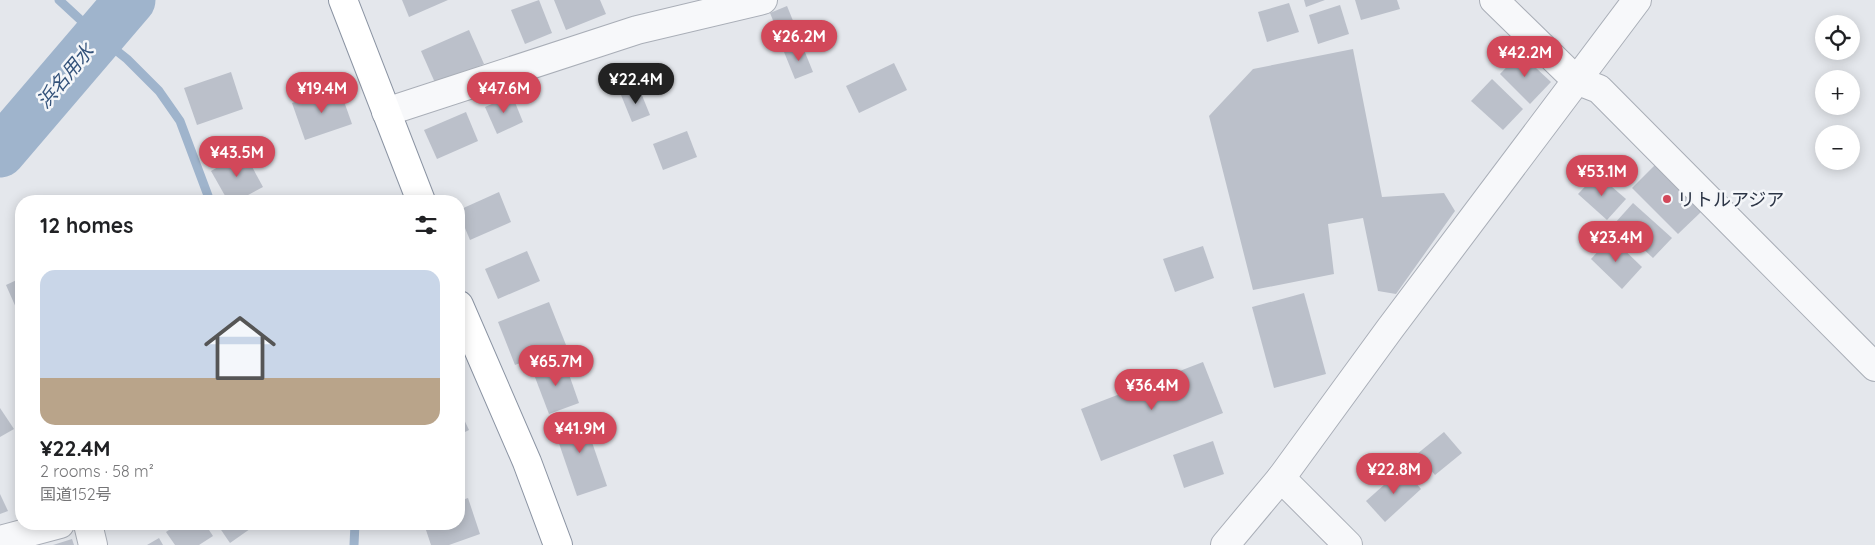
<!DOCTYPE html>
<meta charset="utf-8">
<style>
:root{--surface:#fff;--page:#f6f6f6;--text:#202124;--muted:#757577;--line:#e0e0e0;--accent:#d2485a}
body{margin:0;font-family:Quicksand,"Noto Sans JP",sans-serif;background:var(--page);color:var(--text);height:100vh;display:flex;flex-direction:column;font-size:19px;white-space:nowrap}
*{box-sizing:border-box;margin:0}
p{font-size:16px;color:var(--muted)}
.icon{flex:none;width:28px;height:28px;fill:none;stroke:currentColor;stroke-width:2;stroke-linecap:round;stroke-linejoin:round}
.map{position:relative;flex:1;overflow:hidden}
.panel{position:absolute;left:15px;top:195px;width:450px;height:335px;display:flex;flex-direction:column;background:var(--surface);border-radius:20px;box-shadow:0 2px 12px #0003}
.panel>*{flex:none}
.buttons{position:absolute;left:1815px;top:15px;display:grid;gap:10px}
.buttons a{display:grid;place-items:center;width:45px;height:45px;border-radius:50%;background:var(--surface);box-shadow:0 2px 12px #0003;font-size:25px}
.price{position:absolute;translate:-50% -42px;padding:0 11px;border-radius:18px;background:var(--accent);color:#fff;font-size:16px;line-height:32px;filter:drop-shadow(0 1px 2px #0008)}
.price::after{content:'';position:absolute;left:50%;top:30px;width:15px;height:11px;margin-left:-8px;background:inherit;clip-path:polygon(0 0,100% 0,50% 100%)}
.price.on{background:#222;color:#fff}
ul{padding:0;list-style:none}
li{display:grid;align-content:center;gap:10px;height:265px;padding:0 25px}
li+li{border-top:1px solid var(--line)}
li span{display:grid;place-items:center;height:155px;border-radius:15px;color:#555}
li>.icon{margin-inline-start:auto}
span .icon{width:90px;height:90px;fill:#fffc;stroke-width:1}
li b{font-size:21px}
h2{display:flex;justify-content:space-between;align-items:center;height:60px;padding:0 25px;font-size:21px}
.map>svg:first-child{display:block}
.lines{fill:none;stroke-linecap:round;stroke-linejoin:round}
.stream{stroke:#9fb4cc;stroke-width:9}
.river{stroke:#9fb4cc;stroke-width:51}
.building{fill:#bbc0ca}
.minor-casing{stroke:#a9aeb7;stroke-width:30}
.highway-casing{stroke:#8b94a3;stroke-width:30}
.minor{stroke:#f7f8fa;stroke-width:28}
.highway{stroke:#fff;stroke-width:28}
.poi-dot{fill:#d2485a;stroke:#f4f6f9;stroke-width:2}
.labels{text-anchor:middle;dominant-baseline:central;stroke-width:5;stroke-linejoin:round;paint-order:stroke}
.poi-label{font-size:18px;fill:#2b3445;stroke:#f4f6f9;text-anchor:start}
.water-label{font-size:19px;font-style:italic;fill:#33527a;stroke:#f4f6f9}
</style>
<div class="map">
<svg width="1875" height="545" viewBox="0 0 1875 545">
<rect width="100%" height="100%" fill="#e4e7ec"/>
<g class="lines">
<g class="stream">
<polyline points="59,0 98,36 127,59 159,91 180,121 210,201"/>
<polyline points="354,545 355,524"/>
</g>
<polyline class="river" points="0,152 130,0"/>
</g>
<g class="building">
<polygon points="402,0 448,0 409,17"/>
<polygon points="539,0 552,33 525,44 511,10"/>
<polygon points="554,0 600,0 606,14 566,30"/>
<polygon points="1304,0 1325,0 1306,7"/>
<polygon points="1355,0 1397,0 1400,9 1361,20"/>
<polygon points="1289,3 1299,32 1267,42 1258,12"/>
<polygon points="1340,5 1349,34 1318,44 1309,15"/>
<polygon points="787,6 798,33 781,40 770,13"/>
<polygon points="469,30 484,64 436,85 421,51"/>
<polygon points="802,45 813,72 795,79 784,52"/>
<polygon points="1353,49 1382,197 1444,193 1455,211 1396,294 1378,291 1363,218 1328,224 1334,274 1253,290 1209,116 1253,69"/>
<polygon points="1520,53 1551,82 1530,104 1500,74"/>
<polygon points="894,63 907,90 859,113 846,86"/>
<polygon points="231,72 243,109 197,125 184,88"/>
<polygon points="1492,79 1523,109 1503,130 1471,101"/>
<polygon points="339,87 352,124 305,140 292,103"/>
<polygon points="639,88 650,115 632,122 621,95"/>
<polygon points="512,95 523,122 497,134 485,107"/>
<polygon points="466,112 478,141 437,159 424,130"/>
<polygon points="687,131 697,157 663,170 653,144"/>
<polygon points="244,152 263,187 237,201 228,201 211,171"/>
<polygon points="1655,165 1702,211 1678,234 1632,188"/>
<polygon points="1597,174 1626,199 1607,220 1578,194"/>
<polygon points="499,192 511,222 470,240 459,214 459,210"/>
<polygon points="1633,203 1672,238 1653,258 1615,223"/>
<polygon points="1611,237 1642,267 1622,289 1591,259"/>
<polygon points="1203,246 1214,278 1175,292 1163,259"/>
<polygon points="527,251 540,281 498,299 485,269"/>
<polygon points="21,278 21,308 17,310 6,285"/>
<polygon points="1304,293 1326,374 1274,388 1252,307"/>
<polygon points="549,302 566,345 515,365 498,322"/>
<polygon points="564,360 579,403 549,414 533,372"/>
<polygon points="1203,362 1223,413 1101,461 1081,409"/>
<polygon points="0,408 14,429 0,437"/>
<polygon points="459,409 469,430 459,435"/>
<polygon points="582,413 607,486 577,496 552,423"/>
<polygon points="1444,432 1462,453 1435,475 1417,454"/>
<polygon points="1213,441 1224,474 1184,488 1173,455"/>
<polygon points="1403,468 1421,489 1385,522 1366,501"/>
<polygon points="0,494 8,511 0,514"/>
<polygon points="468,498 480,534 449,545 431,545 424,524 459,524 459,501"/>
<polygon points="178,524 205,524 213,536 199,545 175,545 166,532"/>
<polygon points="217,524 257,524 230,543"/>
<polygon points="159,538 163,545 147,545"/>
<polygon points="72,539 74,545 53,545"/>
</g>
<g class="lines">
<defs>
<g id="minor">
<polyline points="1494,0 1576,80 1599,89 1875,367"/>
<polyline points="386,112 637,30 763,0"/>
<polyline points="1281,478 1348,545"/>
<polyline points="88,524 93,545"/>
<polyline points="0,540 60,524"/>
<polyline points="1225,545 1281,478 1389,330 1637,0"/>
</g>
<g id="highway">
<polyline points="343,0 421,201"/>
<polyline points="459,305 527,462 558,545"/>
</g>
</defs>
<use href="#minor" class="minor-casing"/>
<use href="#highway" class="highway-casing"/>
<use href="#minor" class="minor"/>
<use href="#highway" class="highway"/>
</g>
<circle class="poi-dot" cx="1667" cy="199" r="5"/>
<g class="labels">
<g class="poi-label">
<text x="1677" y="199">リトルアジア</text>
</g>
<g class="water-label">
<text transform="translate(65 76) rotate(-50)">浜名用水</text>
</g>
</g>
</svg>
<div class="buttons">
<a><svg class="icon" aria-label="locate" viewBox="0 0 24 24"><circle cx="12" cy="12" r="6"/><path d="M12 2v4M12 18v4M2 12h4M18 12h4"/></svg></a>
<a>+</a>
<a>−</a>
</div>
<b class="price" style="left:799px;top:62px">¥26.2M</b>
<b class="price" style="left:1525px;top:78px">¥42.2M</b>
<b class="price on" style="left:636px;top:105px">¥22.4M</b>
<b class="price" style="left:322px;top:114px">¥19.4M</b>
<b class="price" style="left:504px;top:114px">¥47.6M</b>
<b class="price" style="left:237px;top:178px">¥43.5M</b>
<b class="price" style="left:1602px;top:197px">¥53.1M</b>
<b class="price" style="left:1616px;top:263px">¥23.4M</b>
<b class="price" style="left:556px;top:387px">¥65.7M</b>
<b class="price" style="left:1152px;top:411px">¥36.4M</b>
<b class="price" style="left:580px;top:454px">¥41.9M</b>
<b class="price" style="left:1394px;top:495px">¥22.8M</b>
<section class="panel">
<h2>12 homes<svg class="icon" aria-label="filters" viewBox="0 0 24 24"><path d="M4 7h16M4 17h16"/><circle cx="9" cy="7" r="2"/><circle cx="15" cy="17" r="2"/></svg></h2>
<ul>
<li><span style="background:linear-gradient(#c9d6e8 70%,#b9a48a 0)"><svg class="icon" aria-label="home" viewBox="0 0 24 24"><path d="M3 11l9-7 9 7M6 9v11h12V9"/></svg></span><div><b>¥22.4M</b><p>2 rooms · 58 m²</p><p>国道152号</p></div></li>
</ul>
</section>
</div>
